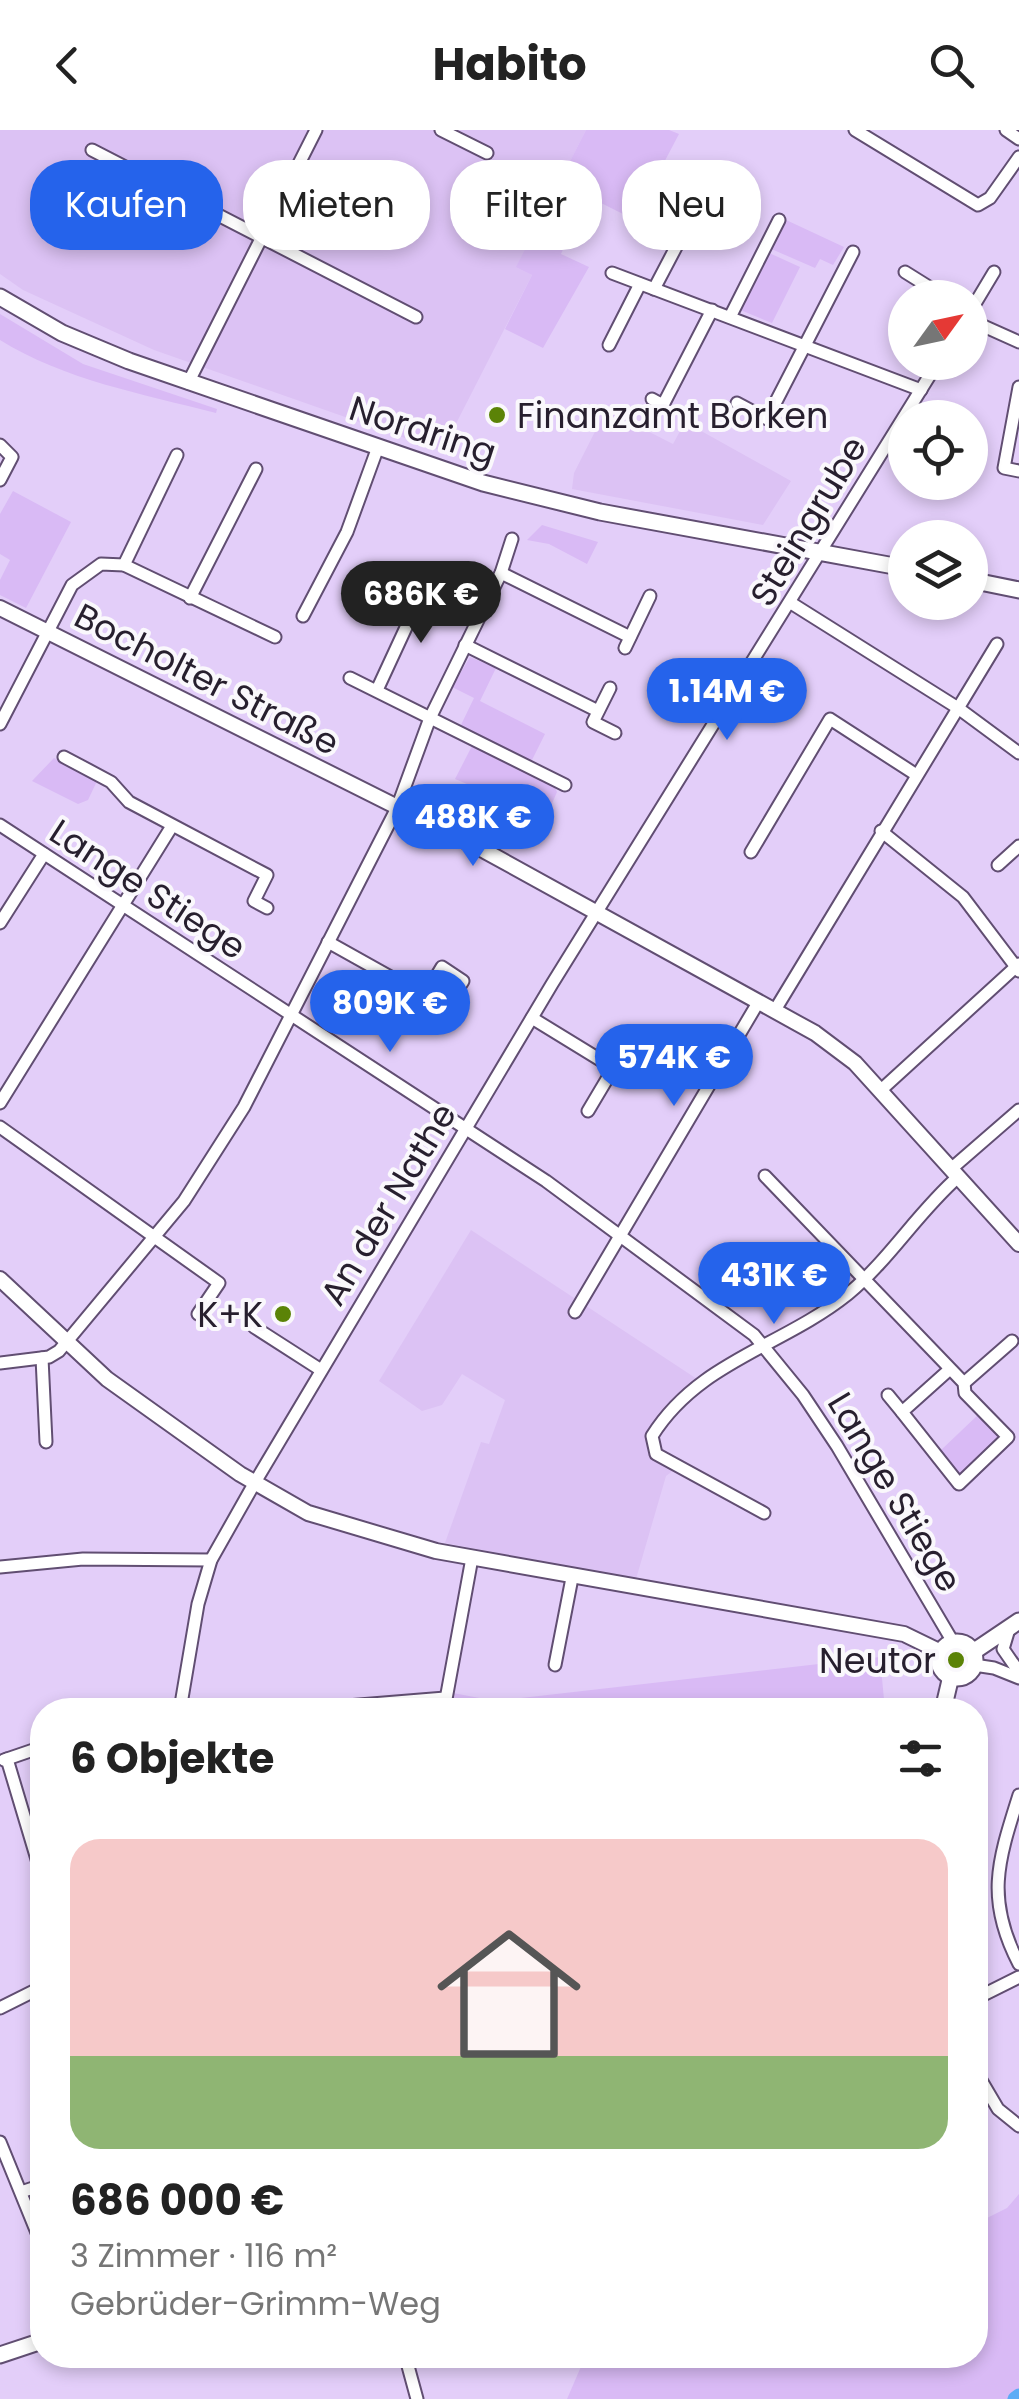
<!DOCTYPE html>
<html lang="de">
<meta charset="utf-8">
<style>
:root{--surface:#fff;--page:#f6f6f6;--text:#222;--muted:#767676;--accent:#2563eb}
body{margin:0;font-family:Poppins,sans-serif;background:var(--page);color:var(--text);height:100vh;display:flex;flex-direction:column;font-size:38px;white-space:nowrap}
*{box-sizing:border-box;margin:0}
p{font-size:32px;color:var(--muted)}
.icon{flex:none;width:55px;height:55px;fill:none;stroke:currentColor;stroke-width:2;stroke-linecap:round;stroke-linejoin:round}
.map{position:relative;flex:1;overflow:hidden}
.drawer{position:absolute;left:30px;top:1568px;width:958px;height:670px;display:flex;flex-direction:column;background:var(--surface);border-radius:40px;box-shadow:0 5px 15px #0003}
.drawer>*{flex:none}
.hud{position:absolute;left:30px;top:30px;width:960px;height:90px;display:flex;gap:20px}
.needle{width:65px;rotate:57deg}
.buttons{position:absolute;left:888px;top:150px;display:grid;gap:20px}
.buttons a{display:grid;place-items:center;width:100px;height:100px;border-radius:50%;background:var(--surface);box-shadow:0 5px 15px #0003;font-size:50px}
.price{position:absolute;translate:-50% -85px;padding:0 22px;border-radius:35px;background:var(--accent);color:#fff;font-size:32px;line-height:65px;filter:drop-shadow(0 2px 5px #0008)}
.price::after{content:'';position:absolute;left:50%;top:60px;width:30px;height:22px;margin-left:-15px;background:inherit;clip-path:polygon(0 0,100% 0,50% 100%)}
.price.current{background:#222;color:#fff}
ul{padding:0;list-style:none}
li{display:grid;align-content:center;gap:20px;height:530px;padding:0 40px}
li span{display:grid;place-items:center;height:310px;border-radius:30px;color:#555}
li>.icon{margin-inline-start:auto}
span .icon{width:180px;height:180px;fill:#fffc;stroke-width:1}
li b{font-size:42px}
h2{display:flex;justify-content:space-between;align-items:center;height:120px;padding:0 40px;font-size:42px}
.tag{padding:0 35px;border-radius:40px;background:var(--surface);box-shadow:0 5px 15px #0003;font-size:35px;line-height:90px}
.tag.current{background:var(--accent);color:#fff}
header{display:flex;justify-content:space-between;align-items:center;height:130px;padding:0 40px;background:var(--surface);font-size:45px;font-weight:700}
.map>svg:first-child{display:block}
.built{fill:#dcc2f4}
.green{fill:#d9baf5}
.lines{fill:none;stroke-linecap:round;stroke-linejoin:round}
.river{stroke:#5cacf5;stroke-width:15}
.minor-casing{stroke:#614e72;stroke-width:15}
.tertiary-casing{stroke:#614e72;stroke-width:18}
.secondary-casing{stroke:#614e72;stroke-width:19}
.minor{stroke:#fff;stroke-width:11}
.tertiary{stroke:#fff;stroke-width:14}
.secondary{stroke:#fff;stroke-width:15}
.poi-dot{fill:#5b8307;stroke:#faf8fc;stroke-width:4}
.labels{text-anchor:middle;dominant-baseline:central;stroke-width:8;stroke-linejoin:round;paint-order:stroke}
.poi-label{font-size:35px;fill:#271f2e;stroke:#faf8fc;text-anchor:end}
.street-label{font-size:35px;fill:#271f2e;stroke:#faf8fc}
</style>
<header><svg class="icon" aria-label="back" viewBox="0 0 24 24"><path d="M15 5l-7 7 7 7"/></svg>Habito<svg class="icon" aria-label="search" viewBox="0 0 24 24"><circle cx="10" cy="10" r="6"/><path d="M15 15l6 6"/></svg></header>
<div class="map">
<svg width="1019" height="2269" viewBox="0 0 1019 2269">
<rect width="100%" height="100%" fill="#e3cef9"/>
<g class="built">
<polygon points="0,0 586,0 517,136 532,145 442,321 154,220 23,160 0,144"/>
<polygon points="606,280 673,314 685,292 791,351 763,395 572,359 574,343"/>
<polygon points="471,1100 697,1249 661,1285 647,1307 653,1328 674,1340 666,1346 636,1449 445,1413 481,1312 489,1314 505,1270 462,1244 442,1275 422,1281 379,1251"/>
</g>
<g class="green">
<polygon points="586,0 669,0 679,4 649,61 656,65 641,93 587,66 561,124 589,137 543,218 505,199 532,145 516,137"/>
<polygon points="784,89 844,117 833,135 820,129 815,138 769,118"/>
<polygon points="767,122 800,137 772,193 738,179"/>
<path d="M 0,184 L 83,234 L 217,279 L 216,283 C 143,264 64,250 0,210 Z"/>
<polygon points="13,361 71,392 26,478 0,465 0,450 10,430 0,424 0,384"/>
<polygon points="542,395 598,412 587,434 549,414 527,410"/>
<polygon points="470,527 496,538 480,571 545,604 531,632 460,597 474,568 452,557"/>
<polygon points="473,614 554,655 557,662 546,687 455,649"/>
<polygon points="54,628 97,651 88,670 78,674 32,651"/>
<polygon points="980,1283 997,1303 997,1315 958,1345 939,1322"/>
<polygon points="880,1527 885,1580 453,1580 453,1563 495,1571"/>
<polygon points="1019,2064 1019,2269 567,2269 586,2225 975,2225 975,2086 978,2081 987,2088 1007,2078"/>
</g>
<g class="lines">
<polyline class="river" points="1015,2269 1019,2266"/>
<defs>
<g id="minor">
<polyline points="441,0 487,23"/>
<polyline points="855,0 978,75 990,68 1019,27"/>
<polyline points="1006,0 1019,9"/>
<polyline points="92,20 416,187"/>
<polyline points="905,142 929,157 922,168"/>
<polyline points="612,143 921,260"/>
<polyline points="654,159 707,58"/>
<polyline points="970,182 994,142"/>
<polyline points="730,187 779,90"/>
<polyline points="970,190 1019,212"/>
<polyline points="609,215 640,154"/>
<polyline points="188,253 316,0"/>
<polyline points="1019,257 1004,338 1019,341"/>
<polyline points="652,269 663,275 712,180"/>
<polyline points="737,273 767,289 853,122"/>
<polyline points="0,315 12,327 0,350"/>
<polyline points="124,435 177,325"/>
<polyline points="501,443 630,507"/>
<polyline points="411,459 421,465 432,445"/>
<polyline points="190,468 256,339"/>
<polyline points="791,473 958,578 1019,623"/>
<polyline points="303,486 347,402 378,317"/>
<polyline points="465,515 598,581"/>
<polyline points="625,518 650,466"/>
<polyline points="350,548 565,655"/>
<polyline points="610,558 593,592 615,603"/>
<polyline points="377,560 421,465"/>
<polyline points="0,594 72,455 101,434 124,435 275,507"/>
<polyline points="64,627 111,652 129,672 267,745 254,771 267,778"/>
<polyline points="0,695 546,1051 754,1205 803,1265 837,1316 953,1512"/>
<polyline points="881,701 963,767 1019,841"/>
<polyline points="751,722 830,589 915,644"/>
<polyline points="998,735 1019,716"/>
<polyline points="0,793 44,724"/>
<polyline points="328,812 446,878 463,851 442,837 425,865"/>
<polyline points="775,880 997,514"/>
<polyline points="532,888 607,934 610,944 588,981"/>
<polyline points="881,960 1019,834"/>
<polyline points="0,973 172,696"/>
<polyline points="0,997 219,1153 198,1184"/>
<polyline points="951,1039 1019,980"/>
<polyline points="765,1046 964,1253 965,1263 1008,1307 959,1354 902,1282 950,1239"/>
<polyline points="575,1182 759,871"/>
<polyline points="254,1197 321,1240"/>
<polyline points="42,1228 46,1312"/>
<polyline points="0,1233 49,1227 59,1221 184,1071 244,977 397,678 430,588 501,443 512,409"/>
<polyline points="964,1253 1012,1211"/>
<polyline points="888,1265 902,1282"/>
<path d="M 764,1383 L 656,1324 L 652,1306 C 699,1231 782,1217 848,1164 C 890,1129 918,1082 958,1047"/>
<polyline points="0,1437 83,1429 211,1430"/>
<polyline points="1009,1499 1003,1519 1019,1542"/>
<polyline points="555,1535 572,1448"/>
<polyline points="974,1535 994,1538 1019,1548"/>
<polyline points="180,1580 198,1474 211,1430 254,1354 552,854 938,232"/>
<polyline points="298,1580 445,1568"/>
<polyline points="444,1580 472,1428"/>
<polyline points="7,1629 42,1746"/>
<polyline points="4,1630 42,1617"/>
<path d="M 1019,1665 C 998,1731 985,1769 1019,1834"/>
<polyline points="975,1869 1019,1847"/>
<polyline points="0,1878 42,1857"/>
<polyline points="975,1940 998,1979 1019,1996"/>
<polyline points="0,2012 42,2115"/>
<polyline points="24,2061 42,2055"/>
<polyline points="405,2225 417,2269"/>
</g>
<g id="tertiary">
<polyline points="0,478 485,721 815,903 855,933 1019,1114"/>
<polyline points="0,1149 107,1249 240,1344 308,1383 436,1421 904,1504 941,1522"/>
</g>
<g id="secondary">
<polyline points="0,167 62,203 129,231 483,353 600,382 905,438"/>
<polyline points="970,450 1019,460"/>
<circle cx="957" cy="1530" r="18"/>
<polyline points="973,1522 1019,1491"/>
<polyline points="943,1580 951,1546"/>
<polyline points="0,2225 42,2211"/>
</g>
</defs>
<use href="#minor" class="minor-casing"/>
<use href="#tertiary" class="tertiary-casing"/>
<use href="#secondary" class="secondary-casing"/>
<use href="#minor" class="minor"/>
<use href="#tertiary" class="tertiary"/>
<use href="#secondary" class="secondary"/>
</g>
<g class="poi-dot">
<circle cx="497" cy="285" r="10"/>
<circle cx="283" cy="1184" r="10"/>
<circle cx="956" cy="1530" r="10"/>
</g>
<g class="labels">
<g class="poi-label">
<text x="517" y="285" text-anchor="start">Finanzamt Borken</text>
<text x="263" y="1184">K+K</text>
<text x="936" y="1530">Neutor</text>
</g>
<g class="street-label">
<text transform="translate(423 300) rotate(18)">Nordring</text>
<text transform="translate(808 391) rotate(-59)">Steingrube</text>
<text transform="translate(207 549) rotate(27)">Bocholter Straße</text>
<text transform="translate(148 759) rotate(33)">Lange Stiege</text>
<text transform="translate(388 1074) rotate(-59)">An der Nathe</text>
<text transform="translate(895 1362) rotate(59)">Lange Stiege</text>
</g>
</g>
</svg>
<div class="buttons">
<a><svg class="needle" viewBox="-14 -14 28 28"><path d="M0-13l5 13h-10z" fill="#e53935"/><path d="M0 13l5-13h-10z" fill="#767676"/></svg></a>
<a><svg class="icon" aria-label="locate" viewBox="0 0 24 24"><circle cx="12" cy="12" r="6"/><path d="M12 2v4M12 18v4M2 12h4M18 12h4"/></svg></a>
<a><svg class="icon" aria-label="layers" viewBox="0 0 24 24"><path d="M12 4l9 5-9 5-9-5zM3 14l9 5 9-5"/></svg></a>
</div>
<b class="price current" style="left:421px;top:516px">686K €</b>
<b class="price" style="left:727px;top:613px">1.14M €</b>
<b class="price" style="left:473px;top:739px">488K €</b>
<b class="price" style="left:390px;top:925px">809K €</b>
<b class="price" style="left:674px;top:979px">574K €</b>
<b class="price" style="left:774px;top:1197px">431K €</b>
<div class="hud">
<a class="tag current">Kaufen</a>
<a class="tag">Mieten</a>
<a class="tag">Filter</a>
<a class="tag">Neu</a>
</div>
<section class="drawer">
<h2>6 Objekte<svg class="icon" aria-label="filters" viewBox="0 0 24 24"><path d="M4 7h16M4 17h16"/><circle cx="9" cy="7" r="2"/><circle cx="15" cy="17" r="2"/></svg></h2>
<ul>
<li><span style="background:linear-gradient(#f6c9c9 70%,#8fb573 0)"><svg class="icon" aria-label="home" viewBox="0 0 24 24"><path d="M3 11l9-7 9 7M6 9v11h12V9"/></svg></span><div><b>686 000 €</b><p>3 Zimmer · 116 m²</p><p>Gebrüder-Grimm-Weg</p></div></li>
</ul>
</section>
</div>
